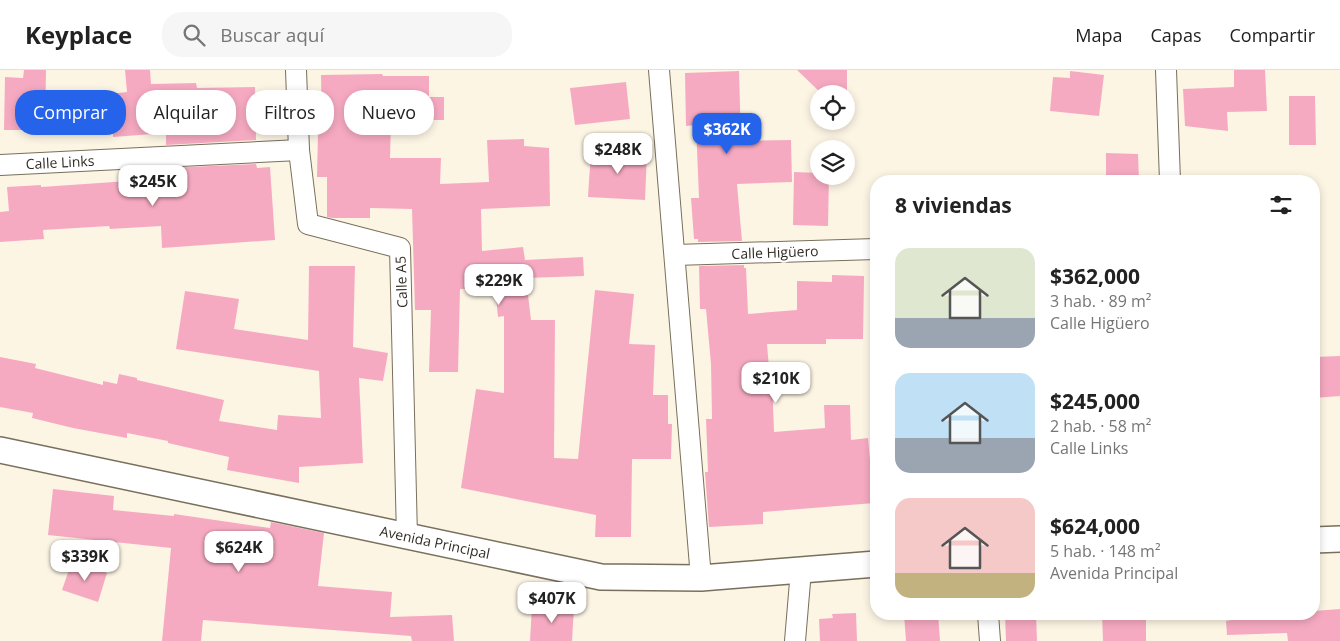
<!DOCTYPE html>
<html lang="es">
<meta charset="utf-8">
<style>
:root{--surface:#fff;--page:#f6f6f6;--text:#222;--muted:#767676;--line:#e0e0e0;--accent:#2563eb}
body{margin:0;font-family:"Open Sans",sans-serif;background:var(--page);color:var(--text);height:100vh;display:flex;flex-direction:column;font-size:19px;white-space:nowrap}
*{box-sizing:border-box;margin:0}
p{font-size:16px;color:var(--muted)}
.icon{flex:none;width:28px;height:28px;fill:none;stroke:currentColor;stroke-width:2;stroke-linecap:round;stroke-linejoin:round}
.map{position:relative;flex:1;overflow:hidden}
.side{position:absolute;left:870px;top:105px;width:450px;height:445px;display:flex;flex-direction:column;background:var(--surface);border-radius:20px;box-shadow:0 2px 8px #0003}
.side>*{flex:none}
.banner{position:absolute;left:15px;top:20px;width:475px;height:45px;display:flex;gap:10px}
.fabs{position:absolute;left:810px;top:15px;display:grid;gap:10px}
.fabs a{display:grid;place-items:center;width:45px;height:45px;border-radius:50%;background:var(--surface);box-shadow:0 2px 8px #0003;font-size:25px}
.price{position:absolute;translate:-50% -42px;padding:0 11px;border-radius:10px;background:#fff;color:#222;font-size:16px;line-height:32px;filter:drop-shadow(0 1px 2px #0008)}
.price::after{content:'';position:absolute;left:50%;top:30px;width:15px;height:11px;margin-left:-8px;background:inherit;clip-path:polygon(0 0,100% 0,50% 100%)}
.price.current{background:var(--accent);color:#fff}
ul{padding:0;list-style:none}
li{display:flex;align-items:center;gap:15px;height:125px;padding:0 25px}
li span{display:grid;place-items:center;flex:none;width:140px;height:100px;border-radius:15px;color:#555}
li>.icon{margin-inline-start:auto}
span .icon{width:60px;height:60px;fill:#fffc;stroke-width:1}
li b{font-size:21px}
h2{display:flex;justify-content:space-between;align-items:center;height:60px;padding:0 25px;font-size:21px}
.chip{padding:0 18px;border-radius:20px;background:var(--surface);box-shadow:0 2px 8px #0003;font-size:18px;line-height:45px}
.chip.current{background:var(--accent);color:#fff}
header{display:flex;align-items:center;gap:30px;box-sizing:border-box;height:70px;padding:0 25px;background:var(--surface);border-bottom:1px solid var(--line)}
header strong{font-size:24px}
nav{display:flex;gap:28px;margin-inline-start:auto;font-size:18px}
.search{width:350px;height:45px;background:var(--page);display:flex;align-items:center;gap:12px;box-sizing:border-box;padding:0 18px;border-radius:20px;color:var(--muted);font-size:19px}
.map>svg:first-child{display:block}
.building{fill:#f6aac2}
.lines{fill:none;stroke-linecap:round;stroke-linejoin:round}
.minor-casing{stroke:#786f5c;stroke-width:22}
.tertiary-casing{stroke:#786f5c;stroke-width:28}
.minor{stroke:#fff;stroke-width:20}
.tertiary{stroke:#fff;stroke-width:25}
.labels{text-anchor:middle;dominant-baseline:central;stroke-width:4.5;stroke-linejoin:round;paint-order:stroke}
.street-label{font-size:14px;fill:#312d25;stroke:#fff}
</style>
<header>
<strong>Keyplace</strong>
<div class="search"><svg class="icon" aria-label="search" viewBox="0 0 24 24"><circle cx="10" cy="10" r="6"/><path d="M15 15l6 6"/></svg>Buscar aquí</div>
<nav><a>Mapa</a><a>Capas</a><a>Compartir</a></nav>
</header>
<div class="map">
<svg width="1340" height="571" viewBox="0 0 1340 571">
<rect width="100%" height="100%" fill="#fdf5e4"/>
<g class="building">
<polygon points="24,0 46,0 45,60 4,60 5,7 23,8"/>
<polygon points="125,0 150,0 151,14 196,13 197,18 255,17 256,70 166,75 166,63 113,67 110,24 127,22"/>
<polygon points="797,0 847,0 847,24 822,24"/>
<polygon points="1234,0 1265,0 1267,41 1227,42 1228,61 1185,56 1183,19 1234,17"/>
<polygon points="739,1 741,71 791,70 792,112 737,114 742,171 698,172 698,169 694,169 691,128 699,128 696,55 686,56 685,3"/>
<polygon points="1070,1 1104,5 1099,46 1050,41 1053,7 1070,8"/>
<polygon points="382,4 383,6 429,6 429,27 444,27 444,50 391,50 390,88 441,88 440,114 489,112 487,70 524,69 524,76 549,78 550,136 481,139 482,181 523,177 525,190 583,187 584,206 526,208 531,250 555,250 554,388 578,389 595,220 634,224 629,274 655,275 653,325 668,325 668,354 672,354 671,389 632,389 631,467 595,467 596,445 461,418 476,319 504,323 504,246 498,247 495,218 460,219 458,302 429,302 431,240 415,240 412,139 370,138 370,148 332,148 327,147 327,107 317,107 318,62 322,62 321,5"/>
<polygon points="626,12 630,49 575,55 570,18"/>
<polygon points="1289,26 1315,26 1316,75 1289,75"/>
<polygon points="591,80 647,82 645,130 588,127"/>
<polygon points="1106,83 1138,84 1139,111 1106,111"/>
<polygon points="256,94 257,98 270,97 275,170 162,178 161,156 110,159 109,156 43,160 44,169 0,172 0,142 9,141 7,117 41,115 41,117 158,109 157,105 167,105 167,98"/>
<polygon points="794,102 819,103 819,106 829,106 828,156 793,155"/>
<polygon points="744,195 744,198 746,198 748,244 797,240 797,211 832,212 832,205 864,206 863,269 826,269 826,274 767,274 770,310 772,310 774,362 825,358 824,335 850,335 851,370 868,368 874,433 763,442 763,454 709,457 705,402 708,402 706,349 712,349 711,294 706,239 700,239 699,196"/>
<polygon points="309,196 355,196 353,277 388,283 383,311 359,308 363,393 299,397 299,413 227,400 229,387 168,373 168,371 127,363 127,368 73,358 32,348 33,343 0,337 0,287 36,294 35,298 103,315 103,311 117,314 119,304 137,308 137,310 224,330 219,351 277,360 278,345 321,348 319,301 176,279 185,221 239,229 234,259 308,270"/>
<polygon points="1340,286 1340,326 1314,328 1314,287"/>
<polygon points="53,419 114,426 113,440 174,446 174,444 270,458 271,452 324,463 318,516 392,522 390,547 452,545 454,571 412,571 411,566 203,550 201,571 162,571 171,478 48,465"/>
<polygon points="72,491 107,503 98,532 62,520"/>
<polygon points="532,536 574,537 572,571 530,571"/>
<polygon points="1340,539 1340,571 1288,571 1287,563 1227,565 1226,551 1237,549 1237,544 1270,544 1270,546 1314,544 1314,541"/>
<polygon points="856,543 857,571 820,571 819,549 833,548 832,544"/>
<polygon points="904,544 938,544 940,571 906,571"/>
<polygon points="1005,544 1036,544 1037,571 1006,571"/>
<polygon points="1102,544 1146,544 1146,571 1103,571"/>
</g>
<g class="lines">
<defs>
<g id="minor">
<polyline points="296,0 299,80 308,154 400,178 407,467"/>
<polyline points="659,0 701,508"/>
<polyline points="1166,0 1170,111"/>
<polyline points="0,95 299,80"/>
<polyline points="675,185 876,179"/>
<polyline points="988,544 990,571"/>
<polyline points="795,571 801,500"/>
</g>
<g id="tertiary">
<polyline points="0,380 601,507 701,508 876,494"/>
<polyline points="1314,470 1340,469"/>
</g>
</defs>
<use href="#minor" class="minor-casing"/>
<use href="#tertiary" class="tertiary-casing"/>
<use href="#minor" class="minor"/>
<use href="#tertiary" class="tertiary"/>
</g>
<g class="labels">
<g class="street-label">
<text transform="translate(60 92) rotate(-3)">Calle Links</text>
<text transform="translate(775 182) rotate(-2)">Calle Higüero</text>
<text transform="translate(401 212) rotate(-92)">Calle A5</text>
<text transform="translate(435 472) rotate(12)">Avenida Principal</text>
</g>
</g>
</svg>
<div class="fabs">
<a><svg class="icon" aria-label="locate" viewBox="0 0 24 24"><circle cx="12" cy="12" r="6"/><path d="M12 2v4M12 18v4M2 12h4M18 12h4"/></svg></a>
<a><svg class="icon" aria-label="layers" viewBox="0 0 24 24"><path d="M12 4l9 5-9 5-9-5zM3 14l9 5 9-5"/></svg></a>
</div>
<b class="price current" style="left:727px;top:85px">$362K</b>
<b class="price" style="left:618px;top:105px">$248K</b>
<b class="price" style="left:153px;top:137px">$245K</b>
<b class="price" style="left:499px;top:236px">$229K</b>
<b class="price" style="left:776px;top:334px">$210K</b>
<b class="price" style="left:239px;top:503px">$624K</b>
<b class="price" style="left:85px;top:512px">$339K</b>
<b class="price" style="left:552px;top:554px">$407K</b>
<div class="banner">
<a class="chip current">Comprar</a>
<a class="chip">Alquilar</a>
<a class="chip">Filtros</a>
<a class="chip">Nuevo</a>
</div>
<section class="side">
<h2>8 viviendas<svg class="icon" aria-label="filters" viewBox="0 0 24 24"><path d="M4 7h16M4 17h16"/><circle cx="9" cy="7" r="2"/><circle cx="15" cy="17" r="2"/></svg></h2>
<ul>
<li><span style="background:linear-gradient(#dfe7d0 70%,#9aa5b1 0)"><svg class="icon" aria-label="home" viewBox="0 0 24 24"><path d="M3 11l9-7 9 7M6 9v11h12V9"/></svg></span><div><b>$362,000</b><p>3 hab. · 89 m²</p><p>Calle Higüero</p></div></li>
<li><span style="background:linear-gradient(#bfe0f5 65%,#9aa5b1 0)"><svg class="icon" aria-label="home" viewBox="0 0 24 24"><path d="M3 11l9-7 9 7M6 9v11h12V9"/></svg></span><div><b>$245,000</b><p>2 hab. · 58 m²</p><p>Calle Links</p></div></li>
<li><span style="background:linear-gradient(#f6c9c9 75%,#c2b280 0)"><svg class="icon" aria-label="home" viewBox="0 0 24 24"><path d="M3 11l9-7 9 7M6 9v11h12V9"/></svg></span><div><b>$624,000</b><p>5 hab. · 148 m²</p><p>Avenida Principal</p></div></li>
</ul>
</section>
</div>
